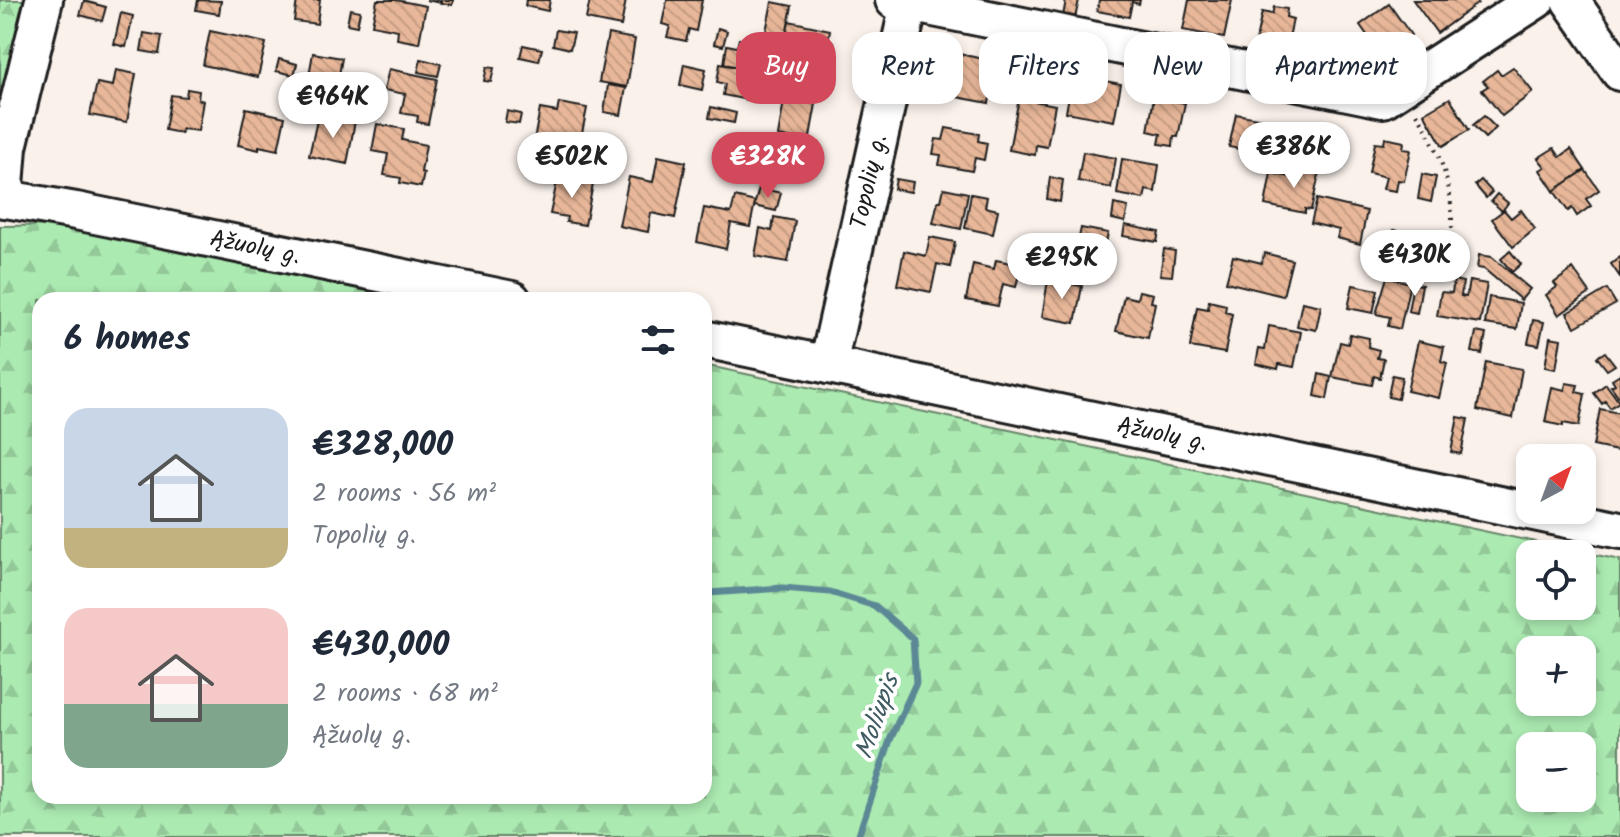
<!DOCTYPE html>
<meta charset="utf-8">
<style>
:root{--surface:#fff;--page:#f2f2f3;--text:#1f2937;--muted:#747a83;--accent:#d1495b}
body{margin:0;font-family:Kalam,sans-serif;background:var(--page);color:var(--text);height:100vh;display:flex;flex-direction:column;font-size:30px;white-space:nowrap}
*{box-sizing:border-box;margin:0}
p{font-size:26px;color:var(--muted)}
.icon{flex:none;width:44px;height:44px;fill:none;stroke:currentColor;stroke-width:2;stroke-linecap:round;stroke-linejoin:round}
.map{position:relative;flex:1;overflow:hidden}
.side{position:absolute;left:32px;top:292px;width:680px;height:512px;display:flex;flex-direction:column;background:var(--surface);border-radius:24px;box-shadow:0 4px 12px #0003}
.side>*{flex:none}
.banner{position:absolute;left:736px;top:32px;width:760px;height:72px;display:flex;gap:16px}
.needle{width:52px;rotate:41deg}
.tools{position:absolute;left:1516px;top:444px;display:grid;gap:16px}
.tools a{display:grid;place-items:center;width:80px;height:80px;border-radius:16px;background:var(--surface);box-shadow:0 4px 12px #0003;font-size:40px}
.price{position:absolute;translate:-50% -68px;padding:0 18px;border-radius:28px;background:#fff;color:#222;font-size:26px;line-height:52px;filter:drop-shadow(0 2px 4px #0008)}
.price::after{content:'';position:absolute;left:50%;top:48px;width:24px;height:18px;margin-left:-12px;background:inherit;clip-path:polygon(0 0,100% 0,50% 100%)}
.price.active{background:var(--accent);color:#fff}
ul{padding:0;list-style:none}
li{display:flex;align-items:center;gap:24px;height:200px;padding:0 32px}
li span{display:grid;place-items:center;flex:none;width:224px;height:160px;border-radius:24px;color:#555}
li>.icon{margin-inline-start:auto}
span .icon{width:96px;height:96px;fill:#fffc;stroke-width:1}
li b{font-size:34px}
h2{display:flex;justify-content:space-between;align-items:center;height:96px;padding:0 32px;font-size:34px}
.tag{padding:0 28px;border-radius:24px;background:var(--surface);box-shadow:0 4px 12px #0003;font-size:28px;line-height:72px}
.tag.active{background:var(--accent);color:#fff}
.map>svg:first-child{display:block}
.forest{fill:url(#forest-firs);stroke:#648366;stroke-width:2;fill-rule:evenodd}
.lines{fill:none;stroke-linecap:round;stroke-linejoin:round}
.stream{stroke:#5c8895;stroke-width:7}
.building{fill:url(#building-back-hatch);stroke:#1c1c1c;stroke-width:2}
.minor-casing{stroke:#1c1c1c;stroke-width:42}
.path{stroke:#1c1c1c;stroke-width:4;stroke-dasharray:2 6;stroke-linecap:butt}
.minor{stroke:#fff;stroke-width:36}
.labels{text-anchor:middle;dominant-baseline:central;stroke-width:8;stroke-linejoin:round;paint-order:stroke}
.street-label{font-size:24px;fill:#1c1c1c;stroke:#fff}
.water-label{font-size:26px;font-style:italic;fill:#415b63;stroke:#fff}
</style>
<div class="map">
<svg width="1620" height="837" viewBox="0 0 1620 837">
<defs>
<pattern id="forest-firs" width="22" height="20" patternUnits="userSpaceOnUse" patternTransform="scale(2)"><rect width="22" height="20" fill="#abeab1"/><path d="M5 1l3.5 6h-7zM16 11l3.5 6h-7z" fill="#93c898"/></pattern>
<pattern id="building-back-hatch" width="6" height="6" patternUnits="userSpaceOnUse" patternTransform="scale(2)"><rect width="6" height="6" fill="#e8b799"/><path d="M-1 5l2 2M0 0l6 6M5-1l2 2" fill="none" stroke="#c69d83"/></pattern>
</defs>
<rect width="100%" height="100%" fill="#faf1eb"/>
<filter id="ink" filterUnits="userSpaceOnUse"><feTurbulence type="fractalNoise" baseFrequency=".0125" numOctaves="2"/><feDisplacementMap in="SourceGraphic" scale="16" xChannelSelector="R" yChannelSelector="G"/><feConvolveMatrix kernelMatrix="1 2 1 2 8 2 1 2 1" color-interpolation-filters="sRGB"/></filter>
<g filter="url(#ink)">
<g class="forest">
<polygon points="0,0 32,0 0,136"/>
<path d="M 84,225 L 415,300 L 40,300 L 40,796 L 704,796 L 704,365 L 1620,560 L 1620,837 L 0,837 L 0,226 ZM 1530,554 L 1582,554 L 1582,606 L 1530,606 ZM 1530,650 L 1582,650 L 1582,702 L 1530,702 ZM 1530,746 L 1582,746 L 1582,798 L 1530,798 Z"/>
</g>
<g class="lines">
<polyline class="stream" points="704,590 708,593 783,588 830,592 875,606 913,639 916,683 890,740 858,837"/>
</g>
<g class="building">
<polygon points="198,0 221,1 219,14 196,10"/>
<polygon points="297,0 320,0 317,24 294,21"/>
<polygon points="377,0 396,0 426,6 419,43 397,39 398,30 372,25"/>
<polygon points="426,0 453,0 452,5"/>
<polygon points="526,0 550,0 548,11 525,6"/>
<polygon points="590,0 626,0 621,26 586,19"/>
<polygon points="667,0 702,0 696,31 689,29 686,41 667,37 670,26 662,24"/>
<polygon points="1066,0 1079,0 1075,18 1063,16"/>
<polygon points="1099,0 1140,0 1139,4 1132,2 1129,17 1097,11"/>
<polygon points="1189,0 1232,0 1224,38 1183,30"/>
<polygon points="1413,0 1476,0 1478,3 1437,33"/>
<polygon points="84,1 106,7 102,21 80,15"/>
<polygon points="772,2 792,6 784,46 764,41"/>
<polygon points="1389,4 1411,35 1382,56 1360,25"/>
<polygon points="1274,7 1287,9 1286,17 1293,19 1286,52 1255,45 1262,12 1272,14"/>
<polygon points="350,9 360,11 357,26 347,24"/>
<polygon points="121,13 133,16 126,47 114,44"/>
<polygon points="789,21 830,30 828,41 834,42 832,55 825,53 822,66 793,59 795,49 784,46"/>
<polygon points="718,28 727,31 723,46 714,44"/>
<polygon points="556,30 574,33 570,49 553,45"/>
<polygon points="210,31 266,43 258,77 203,65"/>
<polygon points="144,33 162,36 159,54 141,51"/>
<polygon points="608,34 635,39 627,87 599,82"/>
<polygon points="739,39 758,43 753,70 724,64 727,45 737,47"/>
<polygon points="1311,39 1324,42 1318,68 1306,66"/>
<polygon points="523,45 542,49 539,61 520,57"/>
<polygon points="313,53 342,58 336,92 307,87"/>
<polygon points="959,54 1004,63 999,95 991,93 989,103 951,96 953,88 946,85 942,76 948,67 957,67"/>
<polygon points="1018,55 1045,61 1042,73 1015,67"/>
<polygon points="279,59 297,64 294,75 276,71"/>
<polygon points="421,59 441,64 438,76 418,72"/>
<polygon points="684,64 706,69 702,90 680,85"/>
<polygon points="720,64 753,70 748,100 723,95 725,84 717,82"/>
<polygon points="487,67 494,68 491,82 484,81"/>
<polygon points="1513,67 1533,92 1502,116 1482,90 1488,86 1483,81 1497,70 1501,75"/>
<polygon points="389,69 437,79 428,124 417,122 418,116 401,113 405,94 384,90"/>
<polygon points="116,70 136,74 127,122 90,115 97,83 113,86"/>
<polygon points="1073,75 1121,84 1114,121 1066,112"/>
<polygon points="608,85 626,88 621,115 604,112"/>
<polygon points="187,89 199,91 198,99 203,101 198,131 182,129 181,133 165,130 171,95 186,97"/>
<polygon points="786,89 810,93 808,103 816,104 809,142 778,136"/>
<polygon points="1154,97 1185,103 1178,137 1174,136 1173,146 1159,144 1161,134 1148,131"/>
<polygon points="1019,98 1055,105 1047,147 1036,145 1035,155 1009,150"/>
<polygon points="1450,98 1469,130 1443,146 1424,113"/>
<polygon points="559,103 587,108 579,148 534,140 540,109 557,112"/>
<polygon points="711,107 736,113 734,123 709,118"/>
<polygon points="246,108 285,117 278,150 259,146 259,150 238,145"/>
<polygon points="507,111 521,114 519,124 505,122"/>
<polygon points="1236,114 1268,120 1266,129 1277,132 1273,152 1261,150 1261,153 1229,147"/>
<polygon points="328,115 355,121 347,164 309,156 317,120 326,122"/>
<polygon points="1484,116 1496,128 1485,138 1473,125"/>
<polygon points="1307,123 1342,134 1334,168 1299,161"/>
<polygon points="377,124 404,129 402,140 426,145 421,172 424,173 421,187 400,183 401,178 384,175 388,154 372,151"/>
<polygon points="946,128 979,134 978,141 987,143 984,160 975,158 972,171 939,165 941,155 933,154 936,139 943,140"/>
<polygon points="1385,138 1404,142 1403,149 1411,150 1404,181 1398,180 1396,191 1383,189 1386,177 1369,173 1375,143 1384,144"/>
<polygon points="756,146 766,147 762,171 752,169"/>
<polygon points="1554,148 1560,157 1571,149 1585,170 1554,191 1540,170 1545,167 1538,158"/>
<polygon points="1083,152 1116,158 1111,188 1078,181"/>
<polygon points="658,156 686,162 675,218 651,213 648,232 619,226 629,177 653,182"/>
<polygon points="1122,159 1159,165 1155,192 1146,190 1144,199 1117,194"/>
<polygon points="1304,162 1321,166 1311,210 1305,209 1305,213 1265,205 1271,173 1301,179"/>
<polygon points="1585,170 1599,190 1586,199 1591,206 1577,216 1572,208 1568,211 1554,191"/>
<polygon points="1422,174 1436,177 1431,202 1418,199"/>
<polygon points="558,177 593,184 585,225 566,222 567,217 550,214"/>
<polygon points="1050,177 1063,180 1060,202 1047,199"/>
<polygon points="896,179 913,182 911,192 894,189"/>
<polygon points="1481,180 1492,192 1486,198 1475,185"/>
<polygon points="759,188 781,193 776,211 754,206"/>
<polygon points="944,188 968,193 961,229 933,223 938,201 941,201"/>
<polygon points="971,194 987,197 985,207 998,210 993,234 965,228"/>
<polygon points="1497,194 1508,203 1502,211 1491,201"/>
<polygon points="735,197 755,202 750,227 731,223 726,249 697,242 704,208 731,213"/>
<polygon points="1317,199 1367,211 1360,244 1337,238 1339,230 1311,223"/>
<polygon points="1114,204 1128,207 1125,222 1112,219"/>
<polygon points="1504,210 1511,218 1521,210 1535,229 1513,247 1492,219"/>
<polygon points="774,217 795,221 788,262 755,256 760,228 772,231"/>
<polygon points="1125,225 1159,232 1157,242 1123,236"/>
<polygon points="1081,228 1108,233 1103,257 1076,252"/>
<polygon points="1394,230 1406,233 1401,255 1389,253"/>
<polygon points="930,237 955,242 950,267 937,264 931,292 897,285 904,251 926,256"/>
<polygon points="1164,249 1175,251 1172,276 1160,275"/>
<polygon points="1510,251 1521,264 1512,272 1501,259"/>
<polygon points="1264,253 1292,260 1283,296 1226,282 1233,256 1262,263"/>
<polygon points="1479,255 1492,257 1530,289 1521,300 1484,269 1477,268"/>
<polygon points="1620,257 1620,277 1611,264"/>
<polygon points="996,260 1021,265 1016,287 1003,284 998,306 966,300 973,264 994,269"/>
<polygon points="1573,269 1590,293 1559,315 1546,295 1557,287 1554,283"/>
<polygon points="1387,277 1410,283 1400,329 1388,326 1390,317 1376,314"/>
<polygon points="1048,280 1082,286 1075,323 1042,317"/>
<polygon points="1454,280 1463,282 1461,296 1466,297 1469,281 1487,284 1480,323 1437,316 1441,292 1452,293"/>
<polygon points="1413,284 1422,285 1417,313 1408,311"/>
<polygon points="1353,285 1378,290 1373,313 1348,308"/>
<polygon points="1607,289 1616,304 1575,327 1567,313"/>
<polygon points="1139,291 1153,294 1151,302 1155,303 1148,338 1116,331 1124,296 1137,299"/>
<polygon points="1489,297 1521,303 1517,329 1485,324"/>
<polygon points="1209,301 1226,305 1225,312 1232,314 1225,353 1190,347 1197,307 1208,309"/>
<polygon points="1302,302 1321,306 1316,330 1297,326"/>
<polygon points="1533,320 1544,322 1539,345 1528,343"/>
<polygon points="1269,326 1301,332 1294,367 1279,364 1278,369 1256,364 1259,348 1265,349"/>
<polygon points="1476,332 1486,334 1482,354 1472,352"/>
<polygon points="1350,334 1369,338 1368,347 1379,350 1377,358 1384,359 1380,378 1374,376 1372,385 1332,377 1340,342 1348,344"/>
<polygon points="1550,337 1561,339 1556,369 1545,367"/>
<polygon points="1418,341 1444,347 1441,361 1447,363 1439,398 1407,391"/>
<polygon points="1605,352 1615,365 1607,370 1597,357"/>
<polygon points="1486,362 1522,369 1513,418 1477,410"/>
<polygon points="1319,374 1331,377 1327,399 1315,396"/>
<polygon points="1620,374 1620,399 1611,386 1615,384 1612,379"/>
<polygon points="1392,375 1402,377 1398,399 1388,397"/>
<polygon points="1566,383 1578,385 1576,392 1585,394 1579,426 1563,423 1563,426 1545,422 1552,387 1565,390"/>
<polygon points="1606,384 1619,402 1610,408 1605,401 1602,404 1594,393"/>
<polygon points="1600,409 1620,413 1617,451 1593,446"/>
<polygon points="1458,417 1468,419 1461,454 1451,452"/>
</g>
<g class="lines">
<defs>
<g id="minor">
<polyline points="894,0 1383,99 1536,0"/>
<polyline points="1570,0 1620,72"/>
<path id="s1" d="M 0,198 L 76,211 L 512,300"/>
<polyline points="4,199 8,147 44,0"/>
<path id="s2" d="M 704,339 L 1620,530"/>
<path id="s3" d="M 828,365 L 910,0"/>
</g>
</defs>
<use href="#minor" class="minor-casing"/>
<path class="path" d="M 1417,113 C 1451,172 1455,200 1451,267"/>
<use href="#minor" class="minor"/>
</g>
</g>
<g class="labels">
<g class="street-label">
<text stroke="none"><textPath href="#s3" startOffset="188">Topolių g.</textPath></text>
<text stroke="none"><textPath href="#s1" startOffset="260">Ąžuolų g.</textPath></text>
<text stroke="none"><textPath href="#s2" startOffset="468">Ąžuolų g.</textPath></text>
</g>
<g class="water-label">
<text transform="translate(878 717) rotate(-71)">Moliupis</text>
</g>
</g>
</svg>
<div class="tools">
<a><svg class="needle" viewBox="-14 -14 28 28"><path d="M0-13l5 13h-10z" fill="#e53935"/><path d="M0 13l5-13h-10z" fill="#747a83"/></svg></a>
<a><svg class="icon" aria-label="locate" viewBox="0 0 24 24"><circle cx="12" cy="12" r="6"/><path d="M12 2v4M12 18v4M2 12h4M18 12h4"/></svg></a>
<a>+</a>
<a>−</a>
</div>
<b class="price" style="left:333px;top:140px">€964K</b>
<b class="price" style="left:1294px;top:190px">€386K</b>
<b class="price" style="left:572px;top:200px">€502K</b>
<b class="price active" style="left:768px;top:200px">€328K</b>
<b class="price" style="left:1415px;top:298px">€430K</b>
<b class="price" style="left:1062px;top:301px">€295K</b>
<div class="banner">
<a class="tag active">Buy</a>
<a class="tag">Rent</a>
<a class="tag">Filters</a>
<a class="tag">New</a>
<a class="tag">Apartment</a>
</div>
<section class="side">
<h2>6 homes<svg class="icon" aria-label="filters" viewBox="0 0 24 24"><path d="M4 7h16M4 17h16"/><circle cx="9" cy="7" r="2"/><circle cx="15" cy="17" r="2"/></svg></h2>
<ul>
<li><span style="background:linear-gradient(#c9d6e8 75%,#c2b280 0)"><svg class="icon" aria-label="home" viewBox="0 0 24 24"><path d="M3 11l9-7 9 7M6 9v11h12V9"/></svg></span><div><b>€328,000</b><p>2 rooms · 56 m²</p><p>Topolių g.</p></div></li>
<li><span style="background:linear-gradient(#f6c9c9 60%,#7fa58c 0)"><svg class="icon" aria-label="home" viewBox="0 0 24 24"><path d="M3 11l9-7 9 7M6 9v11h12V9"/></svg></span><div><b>€430,000</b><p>2 rooms · 68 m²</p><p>Ąžuolų g.</p></div></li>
</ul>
</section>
</div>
